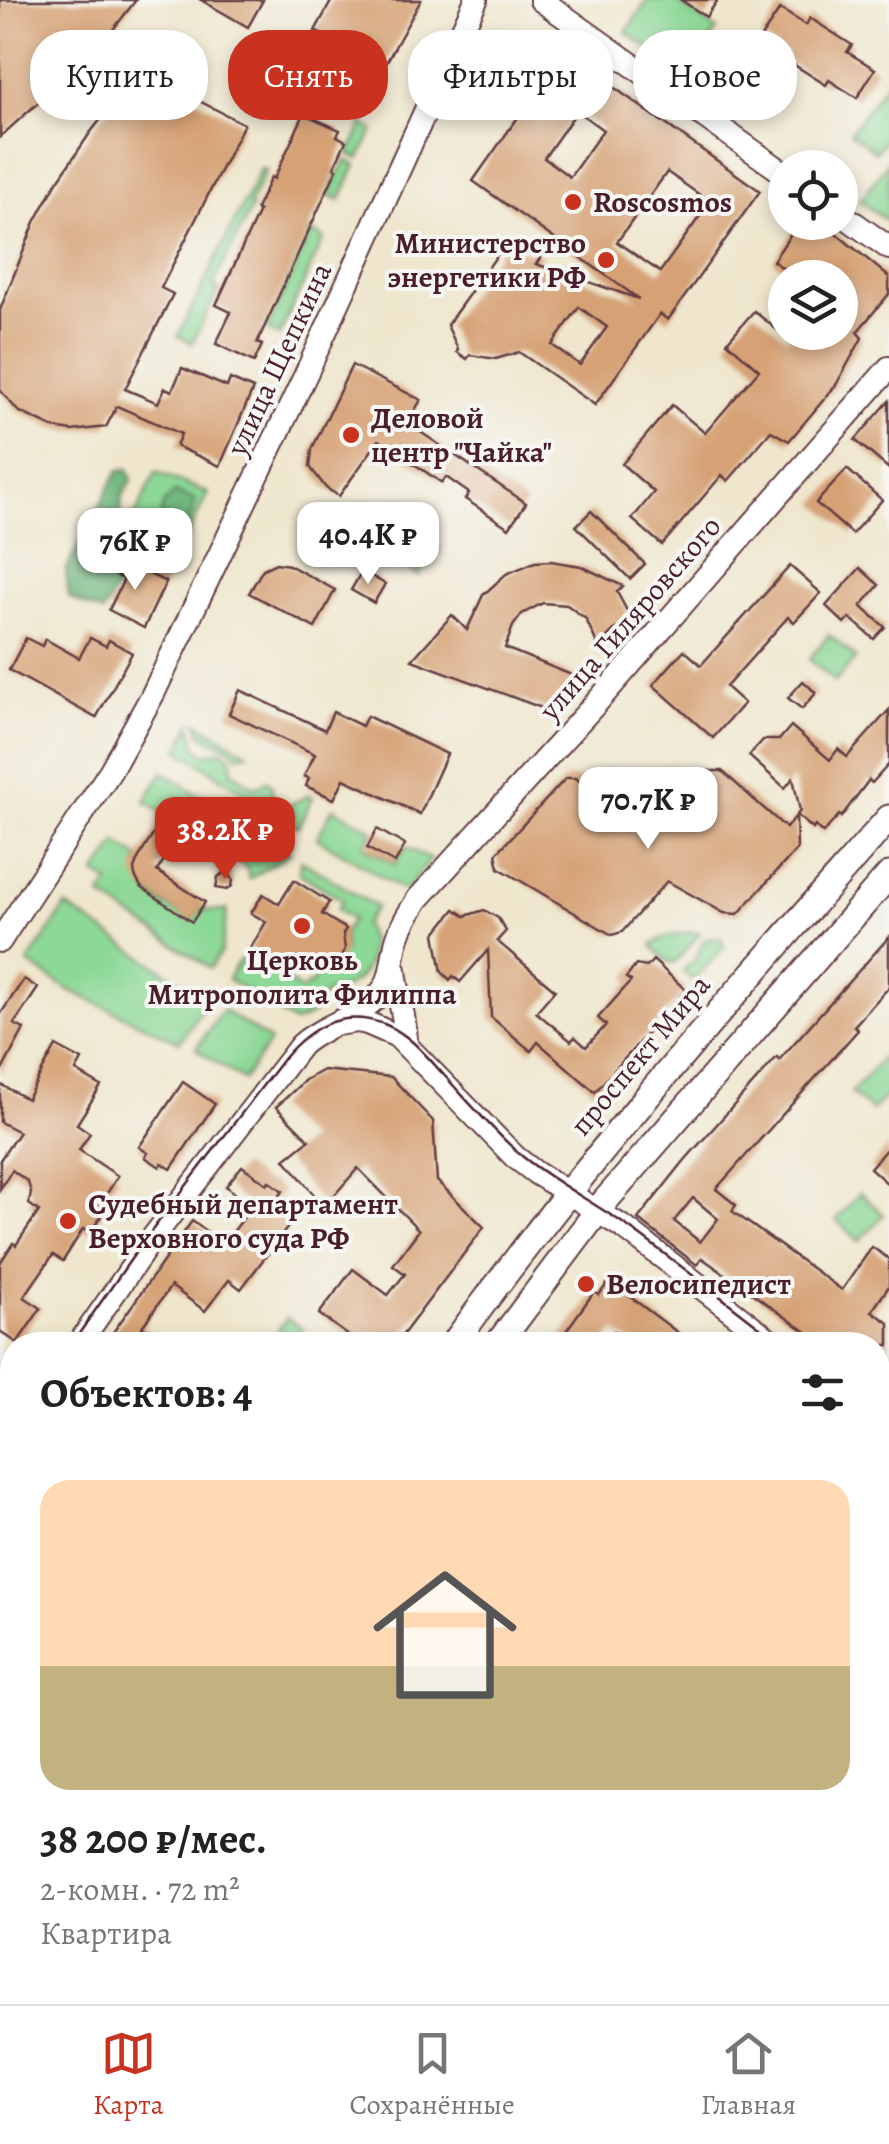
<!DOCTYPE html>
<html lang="ru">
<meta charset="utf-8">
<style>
:root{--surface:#fff;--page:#f6f6f6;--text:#222;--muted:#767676;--line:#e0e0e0;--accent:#c8321e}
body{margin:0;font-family:Alegreya,serif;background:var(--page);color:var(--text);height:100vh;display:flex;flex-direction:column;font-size:38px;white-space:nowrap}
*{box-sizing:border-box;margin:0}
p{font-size:32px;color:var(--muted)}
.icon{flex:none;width:55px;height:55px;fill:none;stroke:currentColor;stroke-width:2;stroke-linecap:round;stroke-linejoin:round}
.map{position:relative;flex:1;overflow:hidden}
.details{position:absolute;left:0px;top:1332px;width:890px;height:672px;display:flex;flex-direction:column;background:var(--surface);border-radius:40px 40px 0 0;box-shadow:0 5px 15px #0003}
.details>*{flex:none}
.hud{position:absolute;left:30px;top:30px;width:830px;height:90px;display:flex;gap:20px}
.buttons{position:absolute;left:768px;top:150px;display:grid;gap:20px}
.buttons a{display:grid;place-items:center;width:90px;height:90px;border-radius:50%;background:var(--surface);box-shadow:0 5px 15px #0003;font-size:50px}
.price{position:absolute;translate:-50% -85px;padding:0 22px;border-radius:20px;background:#fff;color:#222;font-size:32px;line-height:65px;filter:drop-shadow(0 2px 5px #0008)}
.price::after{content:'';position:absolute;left:50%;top:60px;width:30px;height:22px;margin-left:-15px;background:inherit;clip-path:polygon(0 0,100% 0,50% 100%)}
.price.current{background:var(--accent);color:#fff}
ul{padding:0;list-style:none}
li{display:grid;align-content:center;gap:20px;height:530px;padding:0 40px}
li+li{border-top:2px solid var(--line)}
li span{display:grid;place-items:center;height:310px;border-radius:30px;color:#555}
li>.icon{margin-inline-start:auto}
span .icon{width:180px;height:180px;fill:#fffc;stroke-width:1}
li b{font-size:42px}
h2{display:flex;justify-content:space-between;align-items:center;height:120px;padding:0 40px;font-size:42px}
.pill{padding:0 35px;border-radius:40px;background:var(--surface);box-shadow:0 5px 15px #0003;font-size:35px;line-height:90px}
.pill.current{background:var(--accent);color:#fff}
.tab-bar{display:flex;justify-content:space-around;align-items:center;height:140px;border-top:2px solid var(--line);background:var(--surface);font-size:28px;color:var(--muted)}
.tab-bar a{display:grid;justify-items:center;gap:5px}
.tab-bar .current{color:var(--accent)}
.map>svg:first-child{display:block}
.green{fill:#8cd896;stroke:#6b7c60;stroke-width:2.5}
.forest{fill:#71b87f;stroke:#5e6c55;stroke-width:2.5}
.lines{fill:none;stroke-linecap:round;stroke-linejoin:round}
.stream{stroke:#72b5e7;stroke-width:5}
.building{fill:#d6a174;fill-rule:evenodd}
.secondary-casing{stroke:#633d43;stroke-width:26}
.primary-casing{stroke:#633d43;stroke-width:29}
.secondary{stroke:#fff;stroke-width:22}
.primary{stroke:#fff;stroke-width:25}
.tram{stroke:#4a1f2b;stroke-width:2.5}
.poi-dot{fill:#c8321e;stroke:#f6f6f2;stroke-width:4}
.labels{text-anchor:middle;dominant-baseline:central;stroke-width:8;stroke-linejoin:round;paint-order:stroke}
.poi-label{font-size:30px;font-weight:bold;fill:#4a1f2b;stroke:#f6f6f2;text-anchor:start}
.street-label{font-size:30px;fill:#4a1f2b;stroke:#f6f6f2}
</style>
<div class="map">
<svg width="889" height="2004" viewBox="0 0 889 2004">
<rect width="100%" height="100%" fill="#f6f6f2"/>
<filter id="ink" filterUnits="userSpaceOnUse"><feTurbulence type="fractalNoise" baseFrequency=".01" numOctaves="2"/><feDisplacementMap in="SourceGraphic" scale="20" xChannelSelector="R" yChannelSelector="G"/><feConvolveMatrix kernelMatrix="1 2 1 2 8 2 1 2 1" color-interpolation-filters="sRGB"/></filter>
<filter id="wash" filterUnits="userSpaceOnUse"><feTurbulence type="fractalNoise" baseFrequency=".0048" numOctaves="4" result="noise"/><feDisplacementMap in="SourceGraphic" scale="40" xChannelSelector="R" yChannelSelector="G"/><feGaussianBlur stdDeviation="2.25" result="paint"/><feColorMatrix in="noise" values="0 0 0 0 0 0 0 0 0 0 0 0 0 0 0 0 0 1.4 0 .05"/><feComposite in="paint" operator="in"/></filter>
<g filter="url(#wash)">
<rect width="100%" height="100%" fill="#efe6cd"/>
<g class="green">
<polygon points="648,0 674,0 717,30 686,75 626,32"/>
<polygon points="277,57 369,103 365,110 297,75 290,87 277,94 262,87"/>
<polygon points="889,79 889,134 876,152 850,133"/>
<polygon points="363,124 374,130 359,159 349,154"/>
<polygon points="346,160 356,165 340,200 329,195"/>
<polygon points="889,161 889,222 860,201"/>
<polygon points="261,168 266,170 249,205 252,207 213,285 219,289 192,343 178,336"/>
<polygon points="311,232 324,238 279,336 267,330"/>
<polygon points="156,472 208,493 172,569 121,545"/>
<polygon points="422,534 440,548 418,576 400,563"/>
<polygon points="829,635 856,658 835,682 809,659"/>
<path d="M 197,722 L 248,753 L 238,755 C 224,743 218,743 201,735 Z"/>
<polygon points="191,723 197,749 205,754 223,750 232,759 232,772 255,787 267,781 272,785 272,805 281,809 309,795 313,797 298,827 179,750"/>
<path d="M 163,772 L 290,853 L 249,879 L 247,869 L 235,857 L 247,837 C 223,821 191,788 166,815 L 145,801 Z"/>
<polygon points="333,808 373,830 364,847 395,864 406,847 431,860 405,891 317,838"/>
<path d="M 117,843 L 139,857 C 125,890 169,906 192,921 L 201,908 L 211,911 L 227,910 L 221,952 L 210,968 L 101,896 L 109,882 L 96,874 Z"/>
<path d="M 301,860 L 376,907 L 364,925 C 380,957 363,988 327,992 L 312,1015 L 294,1023 L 228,979 L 238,962 L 248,956 L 303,991 L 307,985 L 310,986 L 321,969 L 336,964 L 345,949 L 343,934 L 352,919 L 337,910 L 342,900 L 299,873 Z"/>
<polygon points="66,906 208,1000 179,1042 69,990 28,963"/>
<polygon points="689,932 700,933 675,963 668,962 653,947 652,945 663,938"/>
<polygon points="713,937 722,939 724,948 696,977 692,979 684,973 684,969 695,961 703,941"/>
<polygon points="223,1010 270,1041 243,1080 196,1049"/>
<polygon points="882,1058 889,1064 889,1093 872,1111 851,1093"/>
<polygon points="860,1193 884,1215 859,1241 836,1220"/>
<polygon points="287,1318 303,1329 293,1342 295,1345 267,1345"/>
<polygon points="878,1656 889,1665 889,2004 159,2004 144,1993 878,1992"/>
</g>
<g class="forest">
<path d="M 128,469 L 132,480 C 129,485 125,490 123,496 C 119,510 123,522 115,540 L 105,542 L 108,553 L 97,569 L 118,584 L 103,613 L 69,598 L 66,570 L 118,471 Z"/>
<polygon points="175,492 196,500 182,541 175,550 168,544 172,526 160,520 163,505"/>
<path d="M 889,1515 L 889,1808 L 878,1823 L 878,1729 L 888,1722 L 878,1678 L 878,1559 C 888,1543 888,1536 883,1518 Z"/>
<polygon points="219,1993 340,1993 354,2004 234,2004"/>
<polygon points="474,1993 697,1993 687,2004 507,2004 497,1998 479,1998"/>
</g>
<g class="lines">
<g class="stream">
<polyline points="878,1836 889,1825"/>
<polyline points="706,2004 718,1992"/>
</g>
</g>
<g id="blocks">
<g class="building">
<polygon points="0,0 136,0 98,49 0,137"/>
<polygon points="201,0 263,0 248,27"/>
<polygon points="332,0 421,0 381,72 340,49 338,53 320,43 323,35 315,31"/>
<polygon points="681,0 718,0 706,17"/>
<polygon points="780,9 806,25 810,18 852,45 847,52 875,69 857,98 829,80 826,85 785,59 788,54 761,37"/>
<path d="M 564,52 L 760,191 L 668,320 L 660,314 L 595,405 L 519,352 L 496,359 L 470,355 L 467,359 L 457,352 L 458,349 L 447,325 L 503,247 L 543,254 L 536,264 L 639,299 L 473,181 ZM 577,111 L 603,130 L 570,177 L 544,158 ZM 667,172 L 710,202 L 660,272 L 617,242 ZM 579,307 L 607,327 L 580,365 L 552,345 Z"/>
<polygon points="154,61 179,73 172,87 244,124 161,288 173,294 125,389 158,403 165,388 172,391 182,368 227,387 230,379 253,389 220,466 176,446 181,434 117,406 106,427 72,431 54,428 18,411 0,390 0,310 35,222 57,182 90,133 119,96"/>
<polygon points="304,114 340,130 337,136 346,141 334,167 337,169 257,343 262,345 254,362 216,344 231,312 216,305 259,211 256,209 271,177 274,179"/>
<polygon points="799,222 820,222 838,235 889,277 889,294 857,332 862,338 836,385 789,441 771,431 728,481 722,475 662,545 632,519 654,492 622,464 672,405 705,433 759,370 727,342 754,311 787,338 791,332 840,332 840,278 797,278 773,261"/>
<polygon points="352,365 421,400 407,423 526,503 509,528 465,499 469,493 446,477 442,483 379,440 339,496 326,488 310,467 312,449"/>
<polygon points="889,401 889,469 855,440"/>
<polygon points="847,469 882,500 852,534 816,503"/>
<polygon points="591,511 645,564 630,579 576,526"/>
<polygon points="116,558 166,582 144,628 109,610 124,579 109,572"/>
<polygon points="551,561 581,566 623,586 617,592 633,622 615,629 598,646 586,619 567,605 543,603 522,614 513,626 505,648 579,678 550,711 412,660 452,615 467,630 483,595 506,574 535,562"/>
<polygon points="276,563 289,565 335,590 315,628 249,593 263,569"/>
<polygon points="790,566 821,593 794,622 788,617 726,687 744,703 713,738 653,685 684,650 701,665"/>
<polygon points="860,568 879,585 861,606 885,627 874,639 850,618 845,624 826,606"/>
<polygon points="362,571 385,584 374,603 351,590"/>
<polygon points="26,638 42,646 45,639 79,658 90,638 106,646 109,640 132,653 96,718 9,670"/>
<polygon points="803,681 816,693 802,709 788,698"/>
<polygon points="240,690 325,730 333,712 362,726 367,716 447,754 420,814 344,779 334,799 306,786 309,778 304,776 315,754 229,714"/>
<polygon points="889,710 889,764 872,783 869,780 841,817 839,815 823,833 815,826 813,829 797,815 800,811 793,778 785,788 749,756 763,740 779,740 791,726 830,760 838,749 847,757"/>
<polygon points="707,771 722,771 786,828 796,816 797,849 738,914 724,913 667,881 622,932 612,935 499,868 496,854 566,778 576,778 646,839"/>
<polygon points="188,803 201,807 247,837 235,857 186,825 157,871 205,902 192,922 141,887 135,876 134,869 139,857 166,814 176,806"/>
<polygon points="377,829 405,845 395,863 367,848"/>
<polygon points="227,871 233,880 232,886 227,890 216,888 218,877"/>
<polygon points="294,880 329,902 322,914 346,929 343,934 345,949 342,957 336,964 321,969 319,973 295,958 286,972 250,949 266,922 251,913 263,894 279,904"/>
<polygon points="455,909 465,916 484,910 498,918 506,931 497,941 555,990 536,1012 571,1041 575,1037 586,1047 606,1025 598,1018 631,981 626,978 636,965 647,967 653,960 686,990 595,1092 538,1042 531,1051 491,1017 488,950 460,982 453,976 450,980 442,972 435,934"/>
<path d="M 889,937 L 889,987 L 854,1026 L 858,1030 L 716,1189 L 736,1205 L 732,1211 L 842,1290 L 872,1247 L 889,1259 L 889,1286 L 872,1311 L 889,1323 L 889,1345 L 825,1345 L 702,1258 L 697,1265 L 638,1219 L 685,1160 L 777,1057 L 779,1060 ZM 693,1198 L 718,1219 L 700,1242 L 674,1221 Z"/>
<polygon points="24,979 38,988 14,1024 24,1029 0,1074 0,1015"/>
<polygon points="56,1046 82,1060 76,1071 101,1086 77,1124 90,1133 79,1150 118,1176 97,1209 103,1213 90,1233 83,1229 63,1261 53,1255 24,1297 41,1308 17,1343 0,1331 0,1263 13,1243 16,1245 39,1211 29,1204 31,1193 28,1182 12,1170 0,1189 0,1160 19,1132 0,1122 0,1084 27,1099"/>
<polygon points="323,1070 391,1077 433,1121 437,1181 484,1227 395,1345 361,1345 319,1314 353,1269 388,1295 405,1274 393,1265 419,1230 358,1168 324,1207 285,1159 309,1140 276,1107 305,1080"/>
<polygon points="183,1082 215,1104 171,1169 162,1163 160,1167 145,1157 148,1153 139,1147"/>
<polygon points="889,1146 889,1185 870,1168"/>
<polygon points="242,1166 267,1184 269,1181 283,1191 277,1200 297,1215 241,1289 229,1280 205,1311 171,1286 142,1327 169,1345 104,1345 192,1221 224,1244 251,1208 226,1186"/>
<polygon points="609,1281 677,1332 692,1345 636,1345 614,1331 603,1345 556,1345 594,1292 599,1295"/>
</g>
</g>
</g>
<g filter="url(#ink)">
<use href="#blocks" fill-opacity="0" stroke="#633d43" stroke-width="2.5"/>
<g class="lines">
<defs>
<g id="secondary">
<polyline points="541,0 785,174"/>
<polyline points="840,213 889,248"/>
<polyline points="0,941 111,770 153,694 306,374 476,0"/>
<path d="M 395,970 C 397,994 406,1019 406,1043"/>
<polyline points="337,1024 357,1021 367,1023 397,1036 515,1157 536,1173 626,1229 776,1345"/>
<path d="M 78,1345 L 151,1240 L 301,1045 C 325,1023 367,1016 385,987 C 392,976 392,962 395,949 C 398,930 408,915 418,899 L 598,701 L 889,368"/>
<polyline points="878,1424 889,1433"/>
<polyline points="0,1462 12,1443"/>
<polyline points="0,1582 12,1589"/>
<polyline points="110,1992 125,2004"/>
</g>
<g id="primary">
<path d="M 453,1345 C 586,1159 739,989 889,818"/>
<polyline points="497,1345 605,1201 889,875"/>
<polyline points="10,2004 17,1992"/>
<polyline points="50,2004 57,1992"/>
</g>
</defs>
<use href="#secondary" class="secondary-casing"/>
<use href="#primary" class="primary-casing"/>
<use href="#secondary" class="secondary"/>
<use href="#primary" class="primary"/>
<g class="tram">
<path d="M 71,1345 L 143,1242 L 284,1058 C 311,1026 342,1009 384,1024 C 408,1033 426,1055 442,1073 C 468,1101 493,1131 522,1156 C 555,1183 595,1203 630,1228 C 682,1266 732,1306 783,1345"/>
<polyline points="878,1430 889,1439"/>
<polyline points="0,1453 12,1434"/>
</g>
</g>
</g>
<g class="poi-dot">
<circle cx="573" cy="202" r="10"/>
<circle cx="606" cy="260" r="10"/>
<circle cx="351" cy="435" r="10"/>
<circle cx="302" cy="926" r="10"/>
<circle cx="68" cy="1221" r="10"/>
<circle cx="586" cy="1284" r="10"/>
</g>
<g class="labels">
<g class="poi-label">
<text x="593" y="202">Roscosmos</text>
<text x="586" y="243" text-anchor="end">Министерство<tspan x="586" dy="34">энергетики РФ</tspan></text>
<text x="371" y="418">Деловой<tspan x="371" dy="34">центр "Чайка"</tspan></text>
<text x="302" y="960" text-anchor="middle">Церковь<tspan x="302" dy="34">Митрополита Филиппа</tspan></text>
<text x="88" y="1204">Судебный департамент<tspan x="88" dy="34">Верховного суда РФ</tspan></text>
<text x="606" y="1284">Велосипедист</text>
</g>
<g class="street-label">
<text transform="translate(279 359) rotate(-65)">улица Щепкина</text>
<text transform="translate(630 618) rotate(-49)">улица Гиляровского</text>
<text transform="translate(640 1055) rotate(-50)">проспект Мира</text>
</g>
</g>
</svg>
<div class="buttons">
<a><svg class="icon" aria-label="locate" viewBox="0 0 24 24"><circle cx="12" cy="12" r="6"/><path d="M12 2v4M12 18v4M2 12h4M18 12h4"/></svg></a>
<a><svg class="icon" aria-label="layers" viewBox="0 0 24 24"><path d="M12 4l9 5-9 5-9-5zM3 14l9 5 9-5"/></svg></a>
</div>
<b class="price" style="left:368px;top:587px">40.4K ₽</b>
<b class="price" style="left:135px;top:593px">76K ₽</b>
<b class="price" style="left:648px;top:852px">70.7K ₽</b>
<b class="price current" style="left:225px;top:882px">38.2K ₽</b>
<div class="hud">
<a class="pill">Купить</a>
<a class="pill current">Снять</a>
<a class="pill">Фильтры</a>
<a class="pill">Новое</a>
</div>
<section class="details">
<h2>Объектов: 4<svg class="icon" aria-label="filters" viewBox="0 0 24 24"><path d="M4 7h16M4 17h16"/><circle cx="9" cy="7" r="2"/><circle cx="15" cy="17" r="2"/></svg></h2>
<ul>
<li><span style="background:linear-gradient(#ffd9b3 60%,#c2b280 0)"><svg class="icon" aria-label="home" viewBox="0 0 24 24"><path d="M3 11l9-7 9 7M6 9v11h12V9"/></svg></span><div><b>38 200 ₽/мес.</b><p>2-комн. · 72 m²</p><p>Квартира</p></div></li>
</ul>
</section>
</div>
<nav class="tab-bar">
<a class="current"><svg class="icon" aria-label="map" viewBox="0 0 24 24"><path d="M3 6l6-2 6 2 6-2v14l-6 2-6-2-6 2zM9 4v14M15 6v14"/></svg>Карта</a>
<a><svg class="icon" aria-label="saved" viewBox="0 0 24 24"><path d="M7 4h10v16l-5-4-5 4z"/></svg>Сохранённые</a>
<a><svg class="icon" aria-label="home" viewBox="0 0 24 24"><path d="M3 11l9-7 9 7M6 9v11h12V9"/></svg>Главная</a>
</nav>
